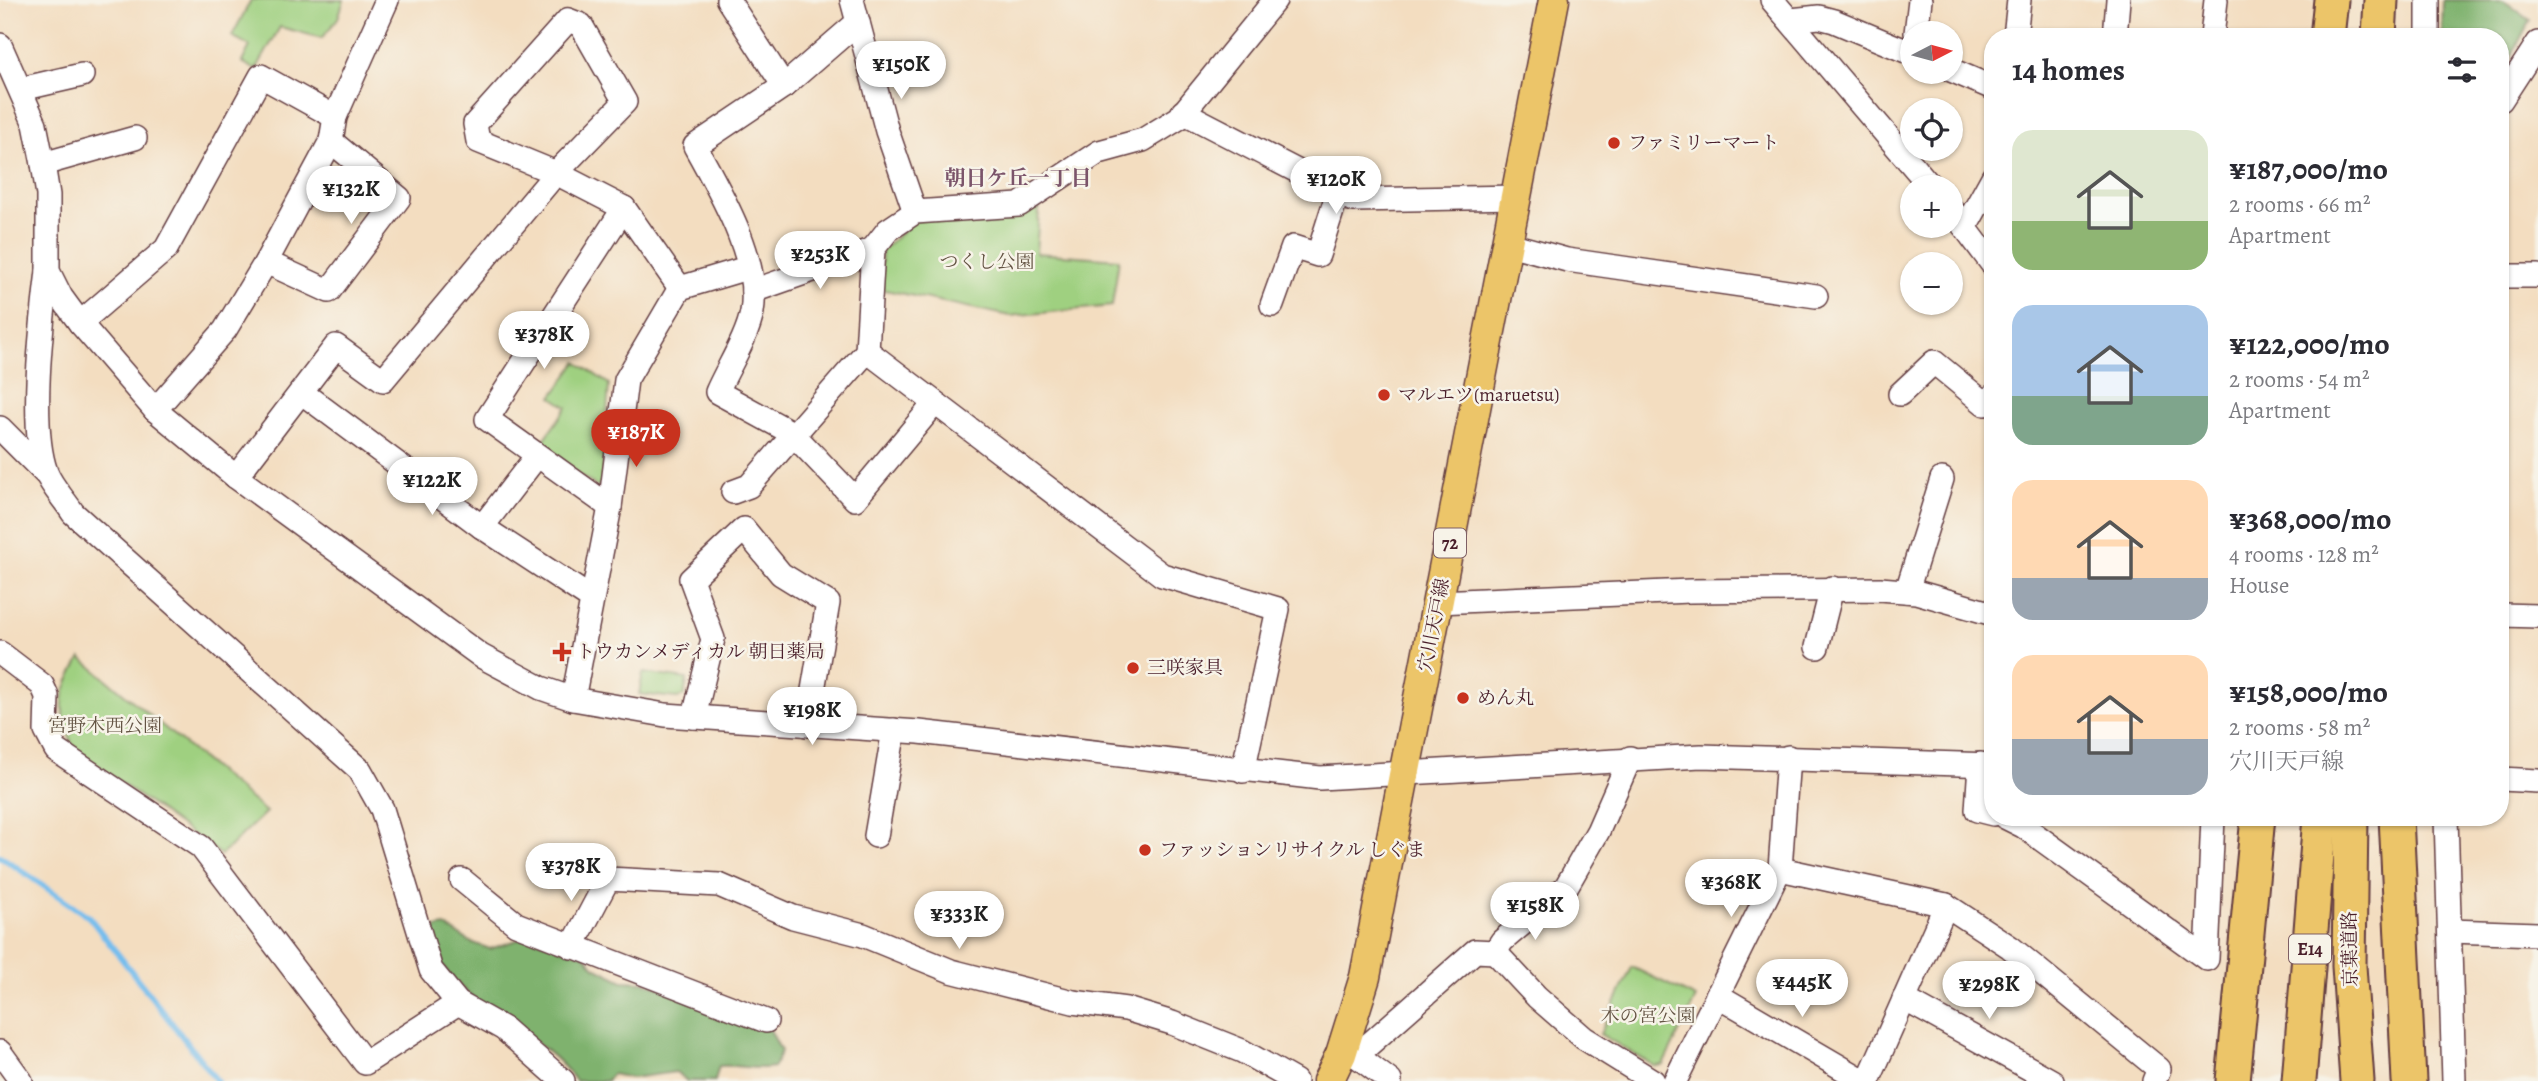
<!DOCTYPE html>
<meta charset="utf-8">
<style>
:root{--surface:#fff;--page:#f2f2f3;--text:#2b2b33;--muted:#7c7c81;--accent:#c8321e}
body{margin:0;font-family:Alegreya,"Noto Serif JP",serif;background:var(--page);color:var(--text);height:100vh;display:flex;flex-direction:column;font-size:26px;white-space:nowrap}
*{box-sizing:border-box;margin:0}
p{font-size:23px;color:var(--muted)}
.icon{flex:none;width:38px;height:38px;fill:none;stroke:currentColor;stroke-width:2;stroke-linecap:round;stroke-linejoin:round}
.map{position:relative;flex:1;overflow:hidden}
.sheet{position:absolute;left:1984px;top:28px;width:525px;height:798px;display:flex;flex-direction:column;background:var(--surface);border-radius:28px;box-shadow:0 2px 5px #0004}
.sheet>*{flex:none}
.needle{width:46px;rotate:84deg}
.controls{position:absolute;left:1900px;top:21px;display:grid;gap:14px}
.controls a{display:grid;place-items:center;width:63px;height:63px;border-radius:50%;background:var(--surface);box-shadow:0 2px 5px #0004;font-size:35px}
.price{position:absolute;translate:-50% -60px;padding:0 16px;border-radius:24px;background:#fff;color:#222;font-size:23px;line-height:46px;filter:drop-shadow(0 2px 4px #0008)}
.price::after{content:'';position:absolute;left:50%;top:42px;width:21px;height:16px;margin-left:-10px;background:inherit;clip-path:polygon(0 0,100% 0,50% 100%)}
.price.active{background:var(--accent);color:#fff}
ul{padding:0;list-style:none}
li{display:flex;align-items:center;gap:21px;height:175px;padding:0 28px}
li span{display:grid;place-items:center;flex:none;width:196px;height:140px;border-radius:21px;color:#555}
li>.icon{margin-inline-start:auto}
span .icon{width:84px;height:84px;fill:#fffc;stroke-width:1}
li b{font-size:30px}
h2{display:flex;justify-content:space-between;align-items:center;height:84px;padding:0 28px;font-size:30px}
.map>svg:first-child{display:block}
.green{fill:#9fd080;stroke:#747856;stroke-width:2}
.forest{fill:#7fb26e;stroke:#64684c;stroke-width:2}
.lines{fill:none;stroke-linecap:round;stroke-linejoin:round}
.stream{stroke:#74bded;stroke-width:6}
.minor-casing{stroke:#633c41;stroke-width:26}
.major-casing{stroke:#633c41;stroke-width:33}
.highway-casing{stroke:#633c41;stroke-width:37}
.minor{stroke:#fff;stroke-width:23}
.major{stroke:#ecc569;stroke-width:30}
.highway{stroke:#ecc569;stroke-width:33}
.poi-dot{fill:#c8321e;stroke:#f7f3e8;stroke-width:2.5}
.labels{text-anchor:middle;dominant-baseline:central;stroke-width:5;stroke-linejoin:round;paint-order:stroke}
.shield{fill:#f7f3e8;stroke:#7e5f64;stroke-width:2}
.shield-label{font-size:18px;font-weight:bold;fill:#4a1f2b}
.poi-label{font-size:19px;fill:#4a1f2b;stroke:#f7f3e8;text-anchor:start}
.park-label{font-size:19px;fill:#645444;stroke:#f7f3e8}
.street-label{font-size:19px;fill:#4a1f2b;stroke:#f7f3e8}
.neighbourhood-label{font-size:21px;font-weight:bold;fill:#7b546a;stroke:#f7f3e8}
</style>
<div class="map">
<svg width="2538" height="1081" viewBox="0 0 2538 1081">
<rect width="100%" height="100%" fill="#f7f3e8"/>
<filter id="ink" filterUnits="userSpaceOnUse"><feTurbulence type="fractalNoise" baseFrequency=".0143" numOctaves="2"/><feDisplacementMap in="SourceGraphic" scale="14" xChannelSelector="R" yChannelSelector="G"/><feConvolveMatrix kernelMatrix="1 2 1 2 8 2 1 2 1" color-interpolation-filters="sRGB"/></filter>
<filter id="wash" filterUnits="userSpaceOnUse"><feTurbulence type="fractalNoise" baseFrequency=".00686" numOctaves="4" result="noise"/><feDisplacementMap in="SourceGraphic" scale="28" xChannelSelector="R" yChannelSelector="G"/><feGaussianBlur stdDeviation="1.57" result="paint"/><feColorMatrix in="noise" values="0 0 0 0 0 0 0 0 0 0 0 0 0 0 0 0 0 1.4 0 .05"/><feComposite in="paint" operator="in"/></filter>
<g filter="url(#wash)">
<rect width="100%" height="100%" fill="#f3ddc0"/>
<g class="green">
<polygon points="251,0 344,0 338,18 322,38 280,27 256,70 242,62 250,46 232,36"/>
<polygon points="1040,196 1036,253 1119,259 1112,306 1010,316 880,289 882,250 915,220"/>
<polygon points="577,362 609,384 602,481 598,487 537,450 567,407 552,397"/>
<path d="M 81,658 L 266,812 L 221,855 L 74,749 C 57,706 59,696 81,658 Z"/>
<polygon points="643,673 687,679 684,696 677,698 639,694"/>
<polygon points="1632,967 1696,998 1663,1065 1655,1066 1600,1034"/>
</g>
<g class="forest">
<polygon points="2443,0 2503,0 2530,20 2511,57 2501,53 2501,37 2442,35"/>
<path d="M 445,926 L 471,942 L 490,949 L 526,937 L 585,955 L 595,967 L 623,981 L 644,982 L 766,1022 L 781,1051 L 774,1067 C 756,1071 738,1064 719,1066 L 715,1081 L 687,1081 L 676,1072 L 632,1078 L 612,1074 L 606,1081 L 576,1081 C 540,1031 468,1011 439,960 C 434,951 432,939 430,929 Z"/>
</g>
<g class="lines">
<polyline class="stream" points="0,856 89,917 217,1081"/>
</g>
</g>
<g filter="url(#ink)">
<g class="lines">
<defs>
<g id="minor">
<polyline points="728,0 784,86"/>
<polyline points="852,0 887,131 915,212"/>
<polyline points="1772,0 1931,187"/>
<polyline points="2428,0 2428,37"/>
<polyline points="1791,20 1819,17 1834,21 1913,54"/>
<path d="M 858,22 L 784,86 L 695,146 C 719,190 761,260 752,312 C 748,336 727,369 717,392 L 792,433 L 855,499 L 935,403"/>
<polyline points="1916,33 1920,0"/>
<polyline points="2015,37 2019,0"/>
<polyline points="2115,37 2118,0"/>
<polyline points="2212,37 2216,0"/>
<polyline points="0,45 35,124 43,164 48,195 48,271 61,297 80,323 155,410 236,477 481,656 541,688 573,699 665,715 919,732 1320,778 1701,756 1993,765"/>
<polyline points="1951,70 1993,88"/>
<polyline points="21,89 82,75"/>
<polyline points="2501,100 2538,43"/>
<polyline points="1183,112 1353,200 1518,197"/>
<polyline points="43,164 135,138"/>
<polyline points="1951,209 1993,265"/>
<polyline points="1966,226 1993,177"/>
<polyline points="1509,244 1567,260 1816,296"/>
<polyline points="266,262 329,291 399,198 331,141"/>
<path d="M 48,271 C 42,321 29,426 46,472 C 51,486 65,500 73,513 L 360,770 L 382,809 L 431,970 L 458,1003 L 504,1029 L 563,1081"/>
<polyline points="2501,276 2538,276"/>
<polyline points="753,291 873,249"/>
<polyline points="1272,305 1293,247 1318,255 1338,192"/>
<polyline points="80,323 166,249 261,76 335,117"/>
<polyline points="867,351 1162,575 1278,609 1243,771"/>
<polyline points="301,392 482,527 592,599"/>
<polyline points="1900,394 1934,362 1985,404 1993,396"/>
<polyline points="155,410 225,330 266,262 331,141 335,117 387,0"/>
<polyline points="0,428 45,473"/>
<polyline points="236,477 336,346 383,380 556,173 625,102 581,25 568,20 475,124 478,141 556,173 624,208 680,288"/>
<polyline points="733,492 749,486 867,351 873,249 888,230 915,212 1019,205 1099,152 1143,140 1179,118 1275,0"/>
<polyline points="610,507 487,419 624,208"/>
<polyline points="482,527 536,457"/>
<polyline points="1907,591 1942,479"/>
<polyline points="1438,602 1690,591 1880,589 1916,592 1993,614"/>
<polyline points="2501,615 2538,616"/>
<polyline points="1817,647 1832,588"/>
<polyline points="0,653 42,685 47,696 46,731 56,750 201,847 365,1063 458,1003"/>
<polyline points="573,699 610,507 626,380 680,288 747,268"/>
<polyline points="694,717 713,639 691,579 744,529 781,574 828,603 807,725"/>
<polyline points="1980,764 1977,810 1993,814"/>
<polyline points="2501,779 2538,781"/>
<polyline points="2005,817 2023,826 2207,959 2213,817"/>
<polyline points="2446,817 2454,1081"/>
<polyline points="876,836 894,730"/>
<polyline points="1780,869 1946,905 2010,947 2159,1069 2154,1081"/>
<polyline points="462,880 516,924 766,1021"/>
<polyline points="2450,931 2538,934"/>
<polyline points="572,947 608,879 719,885 793,917 863,935 951,971 1073,1002 1126,1009 1172,1023 1242,1051 1295,1081"/>
<polyline points="1495,952 1537,997 1584,1038 1653,1081"/>
<polyline points="1717,995 1864,1081"/>
<polyline points="1904,999 2052,1081"/>
<polyline points="1345,1047 1390,1081"/>
<polyline points="0,1052 21,1081"/>
<polyline points="1356,1056 1475,951 1495,952 1502,941 1566,887 1598,831 1630,758"/>
<polyline points="1675,1081 1780,869 1788,757"/>
<polyline points="1868,1081 1946,905"/>
</g>
<polyline id="major" points="1328,1081 1341,1054 1365,977 1554,0"/>
<g id="highway">
<polyline points="2327,37 2331,0"/>
<polyline points="2379,37 2381,0"/>
<polyline points="2351,817 2349,966 2357,1081"/>
<polyline points="2396,817 2409,1081"/>
<polyline points="2233,1081 2258,817"/>
<polyline points="2299,1081 2320,817"/>
</g>
</defs>
<use href="#minor" class="minor-casing"/>
<use href="#major" class="major-casing"/>
<use href="#highway" class="highway-casing"/>
<use href="#minor" class="minor"/>
<use href="#major" class="major"/>
<use href="#highway" class="highway"/>
</g>
</g>
<g class="poi-dot">
<circle cx="1614" cy="143" r="7"/>
<circle cx="1384" cy="395" r="7"/>
<path d="M558.5 641.5h7v7h7v7h-7v7h-7v-7h-7v-7h7z"/>
<circle cx="1133" cy="668" r="7"/>
<circle cx="1463" cy="698" r="7"/>
<circle cx="1145" cy="850" r="7"/>
</g>
<g class="labels">
<g class="shield">
<rect x="1434" y="528.5" width="32" height="29" rx="5"/>
<rect x="2289" y="934.5" width="42" height="29" rx="5"/>
</g>
<g class="shield-label">
<text x="1450" y="543">72</text>
<text x="2310" y="949">E14</text>
</g>
<g class="poi-label">
<text x="1628" y="143">ファミリーマート</text>
<text x="1398" y="395">マルエツ(maruetsu)</text>
<text x="576" y="652">トウカンメディカル 朝日薬局</text>
<text x="1147" y="668">三咲家具</text>
<text x="1477" y="698">めん丸</text>
<text x="1159" y="850">ファッションリサイクル しぐま</text>
</g>
<g class="park-label">
<text x="987" y="262">つくし公園</text>
<text x="105" y="726">宮野木西公園</text>
<text x="1648" y="1016">木の宮公園</text>
</g>
<g class="street-label">
<text transform="translate(1434 625) rotate(-79)">穴川天戸線</text>
<text transform="translate(2350 949) rotate(-91)">京葉道路</text>
</g>
<g class="neighbourhood-label">
<text x="1018" y="178">朝日ケ丘一丁目</text>
</g>
</g>
</svg>
<div class="controls">
<a><svg class="needle" viewBox="-14 -14 28 28"><path d="M0-13l5 13h-10z" fill="#e53935"/><path d="M0 13l5-13h-10z" fill="#7c7c81"/></svg></a>
<a><svg class="icon" aria-label="locate" viewBox="0 0 24 24"><circle cx="12" cy="12" r="6"/><path d="M12 2v4M12 18v4M2 12h4M18 12h4"/></svg></a>
<a>+</a>
<a>−</a>
</div>
<b class="price" style="left:901px;top:101px">¥150K</b>
<b class="price" style="left:1336px;top:216px">¥120K</b>
<b class="price" style="left:351px;top:226px">¥132K</b>
<b class="price" style="left:820px;top:291px">¥253K</b>
<b class="price" style="left:544px;top:371px">¥378K</b>
<b class="price active" style="left:636px;top:469px">¥187K</b>
<b class="price" style="left:432px;top:517px">¥122K</b>
<b class="price" style="left:812px;top:747px">¥198K</b>
<b class="price" style="left:571px;top:903px">¥378K</b>
<b class="price" style="left:1731px;top:919px">¥368K</b>
<b class="price" style="left:1535px;top:942px">¥158K</b>
<b class="price" style="left:959px;top:951px">¥333K</b>
<b class="price" style="left:1802px;top:1019px">¥445K</b>
<b class="price" style="left:1989px;top:1021px">¥298K</b>
<section class="sheet">
<h2>14 homes<svg class="icon" aria-label="filters" viewBox="0 0 24 24"><path d="M4 7h16M4 17h16"/><circle cx="9" cy="7" r="2"/><circle cx="15" cy="17" r="2"/></svg></h2>
<ul>
<li><span style="background:linear-gradient(#dfe7d0 65%,#8fb573 0)"><svg class="icon" aria-label="home" viewBox="0 0 24 24"><path d="M3 11l9-7 9 7M6 9v11h12V9"/></svg></span><div><b>¥187,000/mo</b><p>2 rooms · 66 m²</p><p>Apartment</p></div></li>
<li><span style="background:linear-gradient(#a9c7e8 65%,#7fa58c 0)"><svg class="icon" aria-label="home" viewBox="0 0 24 24"><path d="M3 11l9-7 9 7M6 9v11h12V9"/></svg></span><div><b>¥122,000/mo</b><p>2 rooms · 54 m²</p><p>Apartment</p></div></li>
<li><span style="background:linear-gradient(#ffd9b3 70%,#9aa5b1 0)"><svg class="icon" aria-label="home" viewBox="0 0 24 24"><path d="M3 11l9-7 9 7M6 9v11h12V9"/></svg></span><div><b>¥368,000/mo</b><p>4 rooms · 128 m²</p><p>House</p></div></li>
<li><span style="background:linear-gradient(#ffd9b3 60%,#9aa5b1 0)"><svg class="icon" aria-label="home" viewBox="0 0 24 24"><path d="M3 11l9-7 9 7M6 9v11h12V9"/></svg></span><div><b>¥158,000/mo</b><p>2 rooms · 58 m²</p><p>穴川天戸線</p></div></li>
</ul>
</section>
</div>
